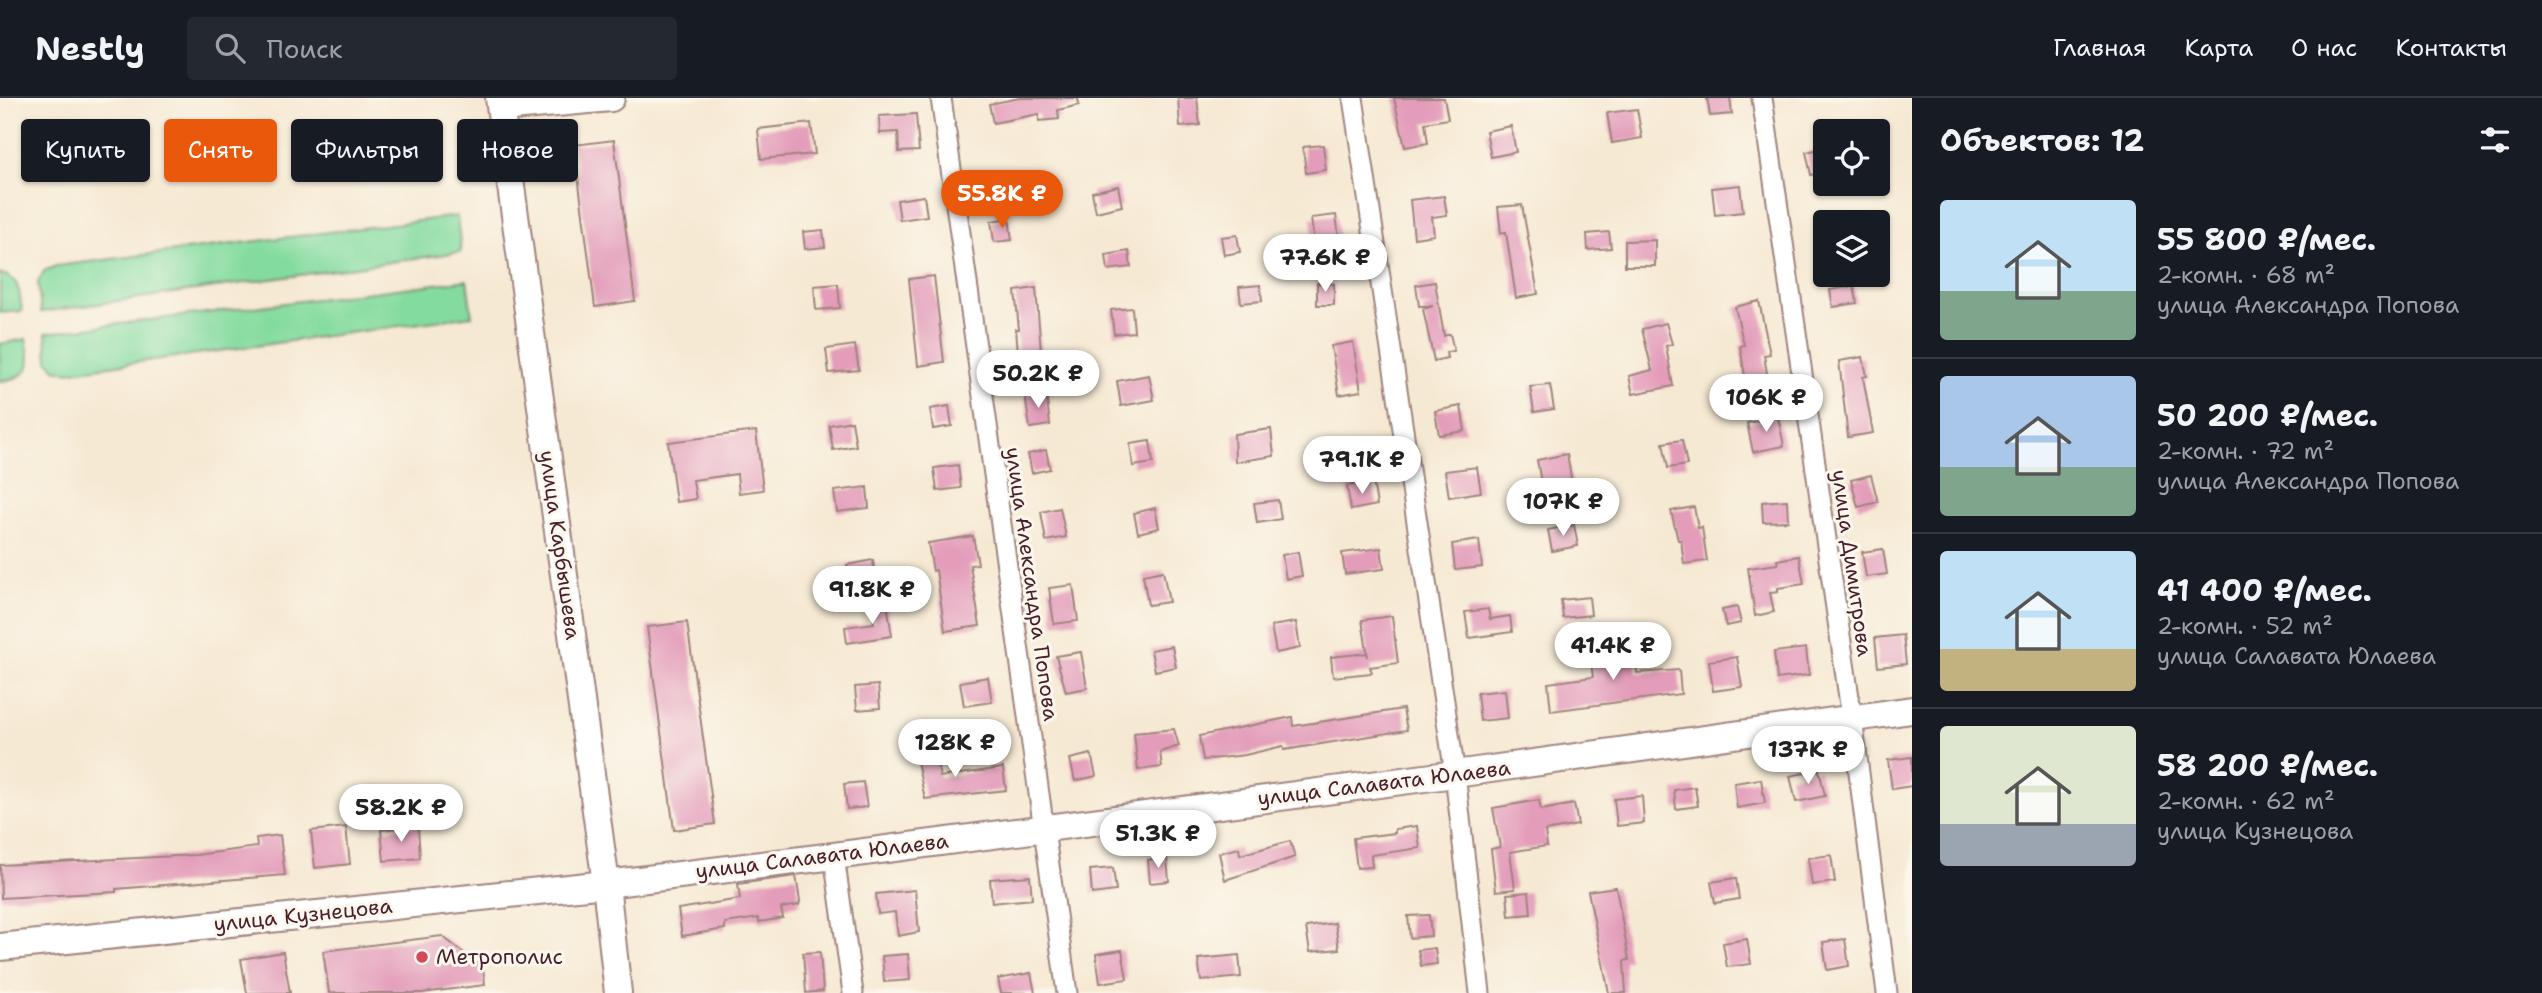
<!DOCTYPE html>
<html lang="ru">
<meta charset="utf-8">
<style>
:root{--surface:#171b24;--page:#242831;--text:#f1f3f6;--muted:#9ea1a6;--line:#363941;--accent:#ea580c}
body{margin:0;font-family:"Shantell Sans",sans-serif;background:var(--page);color:var(--text);height:100vh;display:flex;flex-direction:column;font-size:26px;white-space:nowrap}
*{box-sizing:border-box;margin:0}
p{font-size:23px;color:var(--muted)}
.icon{flex:none;width:38px;height:38px;fill:none;stroke:currentColor;stroke-width:2;stroke-linecap:round;stroke-linejoin:round}
.map{position:relative;flex:1;overflow:hidden}
.drawer{display:flex;flex-direction:column;background:var(--surface);width:630px}
.drawer>*{flex:none}
.guide{position:absolute;left:21px;top:21px;width:665px;height:63px;display:flex;gap:14px}
.controls{position:absolute;left:1813px;top:21px;display:grid;gap:14px}
.controls a{display:grid;place-items:center;width:77px;height:77px;border-radius:7px;background:var(--surface);box-shadow:0 2px 5px #0004;font-size:35px}
.price{position:absolute;translate:-50% -60px;padding:0 16px;border-radius:24px;background:#fff;color:#222;font-size:23px;line-height:46px;filter:drop-shadow(0 2px 4px #0008)}
.price::after{content:'';position:absolute;left:50%;top:42px;width:21px;height:16px;margin-left:-10px;background:inherit;clip-path:polygon(0 0,100% 0,50% 100%)}
.price.selected{background:var(--accent);color:#fff}
ul{padding:0;list-style:none}
li{display:flex;align-items:center;gap:21px;height:175px;padding:0 28px}
li+li{border-top:2px solid var(--line)}
li span{display:grid;place-items:center;flex:none;width:196px;height:140px;border-radius:7px;color:#555}
li>.icon{margin-inline-start:auto}
span .icon{width:84px;height:84px;fill:#fffc;stroke-width:1}
li b{font-size:30px}
h2{display:flex;justify-content:space-between;align-items:center;height:84px;padding:0 28px;font-size:30px}
.tag{padding:0 24px;border-radius:7px;background:var(--surface);box-shadow:0 2px 5px #0004;font-size:24px;line-height:63px}
.tag.selected{background:var(--accent);color:#fff}
header{display:flex;align-items:center;gap:42px;box-sizing:border-box;height:98px;padding:0 35px;background:var(--surface);border-bottom:2px solid var(--line)}
header strong{font-size:33px}
nav{display:flex;gap:38px;margin-inline-start:auto;font-size:24px}
.search{width:490px;height:63px;background:var(--page);display:flex;align-items:center;gap:18px;box-sizing:border-box;padding:0 24px;border-radius:7px;color:var(--muted);font-size:26px}
main{display:flex;flex:1;min-height:0}
.map>svg:first-child{display:block}
.green{fill:#84db9f;stroke:#677d65;stroke-width:2}
.building{fill:#e39cba}
.lines{fill:none;stroke-linecap:round;stroke-linejoin:round}
.street-casing{stroke:#a0847f;stroke-width:23}
.secondary-casing{stroke:#a0847f;stroke-width:30}
.street{stroke:#fff;stroke-width:19}
.secondary{stroke:#fff;stroke-width:26}
.poi-dot{fill:#d1495b;stroke:#fbf7ec;stroke-width:2.5}
.labels{text-anchor:middle;dominant-baseline:central;stroke-width:6;stroke-linejoin:round;paint-order:stroke}
.street-label{font-size:21px;fill:#4a1f2b;stroke:#fbf7ec}
.poi-label{font-size:21px;fill:#4a1f2b;stroke:#fbf7ec;text-anchor:start}
</style>
<header>
<strong>Nestly</strong>
<div class="search"><svg class="icon" aria-label="search" viewBox="0 0 24 24"><circle cx="10" cy="10" r="6"/><path d="M15 15l6 6"/></svg>Поиск</div>
<nav><a>Главная</a><a>Карта</a><a>О нас</a><a>Контакты</a></nav>
</header>
<main>
<div class="map">
<svg width="1912" height="895" viewBox="0 0 1912 895">
<rect width="100%" height="100%" fill="#fbf7ec"/>
<filter id="ink" filterUnits="userSpaceOnUse"><feTurbulence type="fractalNoise" baseFrequency=".0143" numOctaves="2"/><feDisplacementMap in="SourceGraphic" scale="14" xChannelSelector="R" yChannelSelector="G"/><feConvolveMatrix kernelMatrix="1 2 1 2 8 2 1 2 1" color-interpolation-filters="sRGB"/></filter>
<filter id="wash" filterUnits="userSpaceOnUse"><feTurbulence type="fractalNoise" baseFrequency=".00686" numOctaves="4" result="noise"/><feDisplacementMap in="SourceGraphic" scale="28" xChannelSelector="R" yChannelSelector="G"/><feGaussianBlur stdDeviation="1.57" result="paint"/><feColorMatrix in="noise" values="0 0 0 0 0 0 0 0 0 0 0 0 0 0 0 0 0 1.4 0 .05"/><feComposite in="paint" operator="in"/></filter>
<g filter="url(#wash)">
<rect width="100%" height="100%" fill="#f6e9d3"/>
<g class="green">
<polygon points="457,118 461,154 41,214 38,184 44,173 56,168"/>
<path d="M 0,176 C 21,179 19,195 22,213 L 0,215 Z"/>
<polygon points="467,182 472,218 66,274 55,271 48,262 46,235"/>
<path d="M 26,241 C 32,269 31,279 0,283 L 0,246 Z"/>
</g>
<g id="blocks">
<g class="building">
<polygon points="1020,0 1078,0 1079,7 1058,12 1059,21 1039,23 1039,16 993,25 989,6"/>
<polygon points="1178,0 1197,0 1200,27 1180,29"/>
<polygon points="1394,0 1444,0 1448,21 1425,25 1428,45 1405,49"/>
<polygon points="1707,0 1730,0 1732,16 1710,18"/>
<polygon points="1637,11 1642,40 1612,45 1607,15"/>
<polygon points="916,16 919,53 899,54 898,34 880,35 879,18"/>
<polygon points="811,25 815,56 761,61 758,31"/>
<polygon points="1511,28 1516,54 1491,59 1486,33"/>
<polygon points="614,42 635,203 595,209 574,47"/>
<polygon points="1323,47 1326,72 1306,75 1303,49"/>
<polygon points="1825,50 1825,74 1811,77 1806,54"/>
<polygon points="1019,82 1024,105 1000,111 995,88"/>
<polygon points="1740,87 1743,114 1715,117 1712,90"/>
<polygon points="1118,88 1122,108 1096,114 1092,94"/>
<polygon points="924,98 927,118 900,122 897,102"/>
<polygon points="1444,98 1447,117 1432,119 1434,137 1414,140 1410,102"/>
<polygon points="1522,107 1538,196 1516,200 1506,134 1501,135 1498,109"/>
<polygon points="1336,117 1339,140 1314,144 1311,120"/>
<polygon points="1009,120 1012,142 994,144 991,123"/>
<polygon points="823,132 825,149 805,151 803,134"/>
<polygon points="1609,134 1611,150 1588,152 1587,136"/>
<polygon points="1237,137 1240,154 1224,157 1221,139"/>
<polygon points="1655,142 1655,168 1625,168 1625,143"/>
<polygon points="1129,153 1131,169 1108,172 1106,157"/>
<polygon points="934,178 944,264 918,268 909,181"/>
<polygon points="1435,184 1444,238 1450,236 1454,253 1446,254 1447,260 1434,263 1423,211 1433,208 1419,208 1416,187"/>
<polygon points="1317,185 1334,186 1334,207 1317,207"/>
<polygon points="838,186 840,210 816,212 814,188"/>
<polygon points="1260,187 1262,203 1241,205 1239,189"/>
<polygon points="1854,188 1857,205 1833,209 1830,192"/>
<polygon points="1036,190 1041,253 1018,254 1016,231 1019,231 1015,193"/>
<polygon points="1759,203 1770,256 1764,257 1769,288 1747,291 1740,248 1744,247 1735,209"/>
<polygon points="1132,210 1134,234 1114,236 1111,212"/>
<polygon points="1666,225 1672,246 1666,248 1673,288 1633,296 1629,278 1652,272 1642,231"/>
<polygon points="1353,244 1361,293 1339,297 1331,248"/>
<polygon points="855,247 859,272 829,275 826,251"/>
<polygon points="1863,259 1867,278 1863,279 1873,335 1848,339 1839,263"/>
<polygon points="1149,277 1154,302 1121,308 1117,283"/>
<polygon points="1550,287 1554,311 1534,314 1530,289"/>
<polygon points="1046,294 1050,327 1030,330 1025,297"/>
<polygon points="949,308 952,328 933,331 930,311"/>
<polygon points="1461,308 1465,333 1439,337 1435,313"/>
<polygon points="1778,319 1784,348 1753,354 1747,325"/>
<polygon points="852,323 856,348 833,352 829,327"/>
<polygon points="1271,331 1274,358 1235,364 1234,336"/>
<polygon points="756,333 763,392 739,395 737,376 693,382 696,401 676,404 668,344"/>
<polygon points="1682,342 1687,367 1668,370 1663,345"/>
<polygon points="1150,343 1153,365 1133,368 1130,346"/>
<polygon points="1046,352 1050,371 1032,375 1028,356"/>
<polygon points="1567,356 1572,385 1542,390 1537,362"/>
<polygon points="958,367 961,390 937,393 934,370"/>
<polygon points="1477,369 1481,394 1449,399 1445,373"/>
<polygon points="1871,377 1878,404 1858,409 1851,382"/>
<polygon points="1373,383 1377,407 1351,412 1347,388"/>
<polygon points="867,389 869,410 837,414 834,393"/>
<polygon points="1278,402 1281,421 1257,425 1254,405"/>
<polygon points="1787,402 1788,423 1763,424 1762,404"/>
<polygon points="1694,409 1698,430 1702,429 1707,463 1684,466 1681,442 1678,442 1671,413"/>
<polygon points="1060,410 1066,439 1046,443 1041,414"/>
<polygon points="1155,410 1159,430 1138,435 1134,415"/>
<polygon points="1574,427 1578,448 1552,453 1548,432"/>
<polygon points="973,438 978,466 970,467 980,528 945,533 936,472 933,473 928,445"/>
<polygon points="1479,442 1482,469 1455,472 1452,446"/>
<polygon points="1381,450 1384,471 1345,476 1342,455"/>
<polygon points="1883,451 1887,476 1866,479 1862,454"/>
<polygon points="1298,454 1302,478 1286,481 1282,457"/>
<polygon points="1799,458 1804,486 1778,490 1778,494 1770,495 1774,514 1755,518 1748,470 1778,466 1777,462"/>
<polygon points="873,462 875,478 850,482 847,467"/>
<polygon points="1163,473 1169,504 1148,507 1143,477"/>
<polygon points="1073,487 1078,523 1054,526 1049,490"/>
<polygon points="1589,499 1591,517 1563,520 1561,502"/>
<polygon points="887,505 892,538 847,545 845,529 874,525 871,507"/>
<polygon points="1737,509 1741,525 1726,528 1722,512"/>
<polygon points="1488,511 1490,521 1510,518 1512,534 1469,540 1465,514"/>
<polygon points="1392,518 1398,565 1370,569 1372,575 1333,579 1331,559 1367,555 1368,559 1362,522"/>
<polygon points="687,524 715,726 674,732 647,529"/>
<polygon points="1296,524 1300,550 1276,555 1271,528"/>
<polygon points="1903,537 1906,566 1878,569 1875,540"/>
<polygon points="1634,546 1637,575 1679,572 1681,596 1551,613 1548,585 1593,579 1589,551"/>
<polygon points="1172,548 1176,569 1155,573 1151,552"/>
<polygon points="1806,550 1809,577 1777,581 1774,554"/>
<polygon points="1081,554 1087,590 1066,594 1056,558"/>
<polygon points="1737,559 1742,589 1713,593 1709,563"/>
<polygon points="988,579 992,604 964,608 960,584"/>
<polygon points="878,587 880,610 857,612 855,589"/>
<polygon points="1505,592 1508,620 1480,623 1477,595"/>
<polygon points="1403,611 1407,632 1284,652 1283,648 1245,657 1203,662 1199,638 1292,619 1293,628"/>
<polygon points="1174,631 1179,648 1160,654 1162,669 1138,672 1134,635"/>
<polygon points="934,650 940,679 1003,670 1006,692 925,701 915,654"/>
<polygon points="1091,656 1096,678 1075,683 1070,661"/>
<polygon points="1912,659 1912,688 1892,691 1888,662"/>
<polygon points="1819,672 1825,698 1796,704 1790,678"/>
<polygon points="1761,681 1765,705 1737,710 1734,685"/>
<polygon points="863,684 867,709 847,711 844,686"/>
<polygon points="1695,689 1698,708 1676,711 1674,692"/>
<polygon points="1642,698 1644,725 1617,728 1614,701"/>
<polygon points="1539,702 1541,712 1574,706 1578,727 1545,733 1547,748 1510,754 1515,791 1496,793 1491,751 1500,749 1493,710"/>
<polygon points="418,728 420,760 384,763 381,732"/>
<polygon points="1417,728 1420,750 1371,757 1372,769 1357,770 1353,740 1395,735 1395,731"/>
<polygon points="346,729 350,766 315,770 311,733"/>
<polygon points="280,737 285,777 116,791 116,794 1,800 0,767 196,757 257,749 256,740"/>
<polygon points="1290,743 1295,759 1225,782 1219,755 1239,750 1240,757"/>
<polygon points="1831,757 1835,784 1812,787 1808,760"/>
<polygon points="1167,760 1169,783 1150,785 1148,762"/>
<polygon points="1113,770 1116,793 1092,796 1090,772"/>
<polygon points="796,778 800,803 799,807 781,810 783,820 759,824 758,820 725,825 725,831 682,838 678,811 740,801 738,786"/>
<polygon points="1030,778 1032,801 992,805 990,781"/>
<polygon points="1736,780 1739,801 1715,805 1711,784"/>
<polygon points="1616,789 1629,862 1624,863 1626,895 1609,895 1588,793"/>
<polygon points="915,792 919,834 898,838 895,814 878,816 876,796"/>
<polygon points="1529,794 1531,816 1509,818 1507,796"/>
<polygon points="1429,817 1431,838 1410,840 1408,818"/>
<polygon points="1335,825 1339,851 1310,854 1306,829"/>
<polygon points="442,838 483,870 485,887 422,895 329,895 323,853"/>
<polygon points="1747,841 1751,866 1727,869 1723,845"/>
<polygon points="1845,841 1849,868 1827,872 1823,844"/>
<polygon points="1435,850 1437,866 1421,868 1418,852"/>
<polygon points="1122,852 1127,881 1100,885 1096,856"/>
<polygon points="283,854 290,895 247,895 241,861"/>
<polygon points="820,854 823,893 806,895 803,855"/>
<polygon points="908,856 910,882 884,884 882,858"/>
<polygon points="1239,857 1241,879 1201,883 1198,861"/>
<polygon points="1031,875 1035,895 1001,895 998,881"/>
</g>
</g>
</g>
<g filter="url(#ink)">
<use href="#blocks" fill-opacity="0" stroke="#a0847f" stroke-width="2"/>
<g class="lines">
<defs>
<g id="street">
<polyline points="941,0 1067,895"/>
<polyline points="1353,0 1455,676 1480,895"/>
<polyline points="1762,0 1852,620 1887,895"/>
<polyline points="834,758 853,895"/>
</g>
<g id="secondary">
<polyline points="499,0 606,786 618,895"/>
<polyline points="501,10 611,0"/>
<polyline points="0,849 606,786 834,758 1455,676 1912,612"/>
</g>
</defs>
<use href="#street" class="street-casing"/>
<use href="#secondary" class="secondary-casing"/>
<use href="#street" class="street"/>
<use href="#secondary" class="secondary"/>
</g>
</g>
<circle class="poi-dot" cx="422" cy="859" r="7"/>
<g class="labels">
<g class="street-label">
<text transform="translate(560 447) rotate(82)">улица Карбышева</text>
<text transform="translate(1852 465) rotate(82)">улица Димитрова</text>
<text transform="translate(1032 486) rotate(82)">улица Александра Попова</text>
<text transform="translate(1384 685) rotate(-7)">улица Салавата Юлаева</text>
<text transform="translate(822 758) rotate(-7)">улица Салавата Юлаева</text>
<text transform="translate(303 817) rotate(-6)">улица Кузнецова</text>
</g>
<g class="poi-label">
<text x="436" y="859">Метрополис</text>
</g>
</g>
</svg>
<div class="controls">
<a><svg class="icon" aria-label="locate" viewBox="0 0 24 24"><circle cx="12" cy="12" r="6"/><path d="M12 2v4M12 18v4M2 12h4M18 12h4"/></svg></a>
<a><svg class="icon" aria-label="layers" viewBox="0 0 24 24"><path d="M12 4l9 5-9 5-9-5zM3 14l9 5 9-5"/></svg></a>
</div>
<b class="price selected" style="left:1002px;top:132px">55.8K ₽</b>
<b class="price" style="left:1325px;top:196px">77.6K ₽</b>
<b class="price" style="left:1038px;top:312px">50.2K ₽</b>
<b class="price" style="left:1766px;top:336px">106K ₽</b>
<b class="price" style="left:1362px;top:398px">79.1K ₽</b>
<b class="price" style="left:1563px;top:440px">107K ₽</b>
<b class="price" style="left:872px;top:528px">91.8K ₽</b>
<b class="price" style="left:1613px;top:584px">41.4K ₽</b>
<b class="price" style="left:955px;top:681px">128K ₽</b>
<b class="price" style="left:1808px;top:688px">137K ₽</b>
<b class="price" style="left:401px;top:746px">58.2K ₽</b>
<b class="price" style="left:1158px;top:772px">51.3K ₽</b>
<div class="guide">
<a class="tag">Купить</a>
<a class="tag selected">Снять</a>
<a class="tag">Фильтры</a>
<a class="tag">Новое</a>
</div>
</div>
<section class="drawer">
<h2>Объектов: 12<svg class="icon" aria-label="filters" viewBox="0 0 24 24"><path d="M4 7h16M4 17h16"/><circle cx="9" cy="7" r="2"/><circle cx="15" cy="17" r="2"/></svg></h2>
<ul>
<li><span style="background:linear-gradient(#bfe0f5 65%,#7fa58c 0)"><svg class="icon" aria-label="home" viewBox="0 0 24 24"><path d="M3 11l9-7 9 7M6 9v11h12V9"/></svg></span><div><b>55 800 ₽/мес.</b><p>2-комн. · 68 m²</p><p>улица Александра Попова</p></div></li>
<li><span style="background:linear-gradient(#a9c7e8 65%,#7fa58c 0)"><svg class="icon" aria-label="home" viewBox="0 0 24 24"><path d="M3 11l9-7 9 7M6 9v11h12V9"/></svg></span><div><b>50 200 ₽/мес.</b><p>2-комн. · 72 m²</p><p>улица Александра Попова</p></div></li>
<li><span style="background:linear-gradient(#bfe0f5 70%,#c2b280 0)"><svg class="icon" aria-label="home" viewBox="0 0 24 24"><path d="M3 11l9-7 9 7M6 9v11h12V9"/></svg></span><div><b>41 400 ₽/мес.</b><p>2-комн. · 52 m²</p><p>улица Салавата Юлаева</p></div></li>
<li><span style="background:linear-gradient(#dfe7d0 70%,#9aa5b1 0)"><svg class="icon" aria-label="home" viewBox="0 0 24 24"><path d="M3 11l9-7 9 7M6 9v11h12V9"/></svg></span><div><b>58 200 ₽/мес.</b><p>2-комн. · 62 m²</p><p>улица Кузнецова</p></div></li>
</ul>
</section>
</main>
